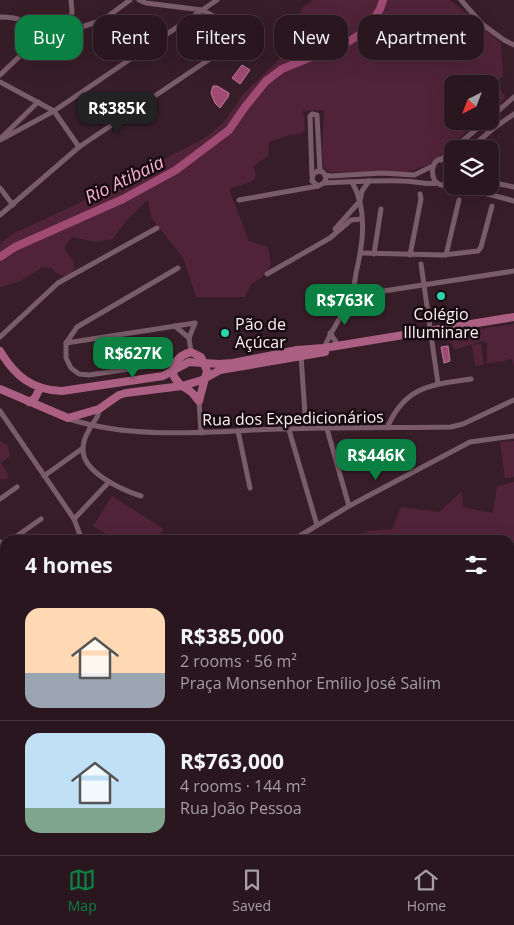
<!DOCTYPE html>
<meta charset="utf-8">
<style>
:root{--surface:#29161e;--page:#311f27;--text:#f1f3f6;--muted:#a59fa4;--line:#45353c;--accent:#0b8043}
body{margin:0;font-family:"Open Sans",sans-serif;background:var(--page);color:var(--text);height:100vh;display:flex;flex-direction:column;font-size:19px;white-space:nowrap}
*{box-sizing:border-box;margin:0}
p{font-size:16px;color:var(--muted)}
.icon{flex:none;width:28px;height:28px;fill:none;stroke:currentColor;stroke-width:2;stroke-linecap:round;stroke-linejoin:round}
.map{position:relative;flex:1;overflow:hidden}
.panel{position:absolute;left:0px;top:535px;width:515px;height:320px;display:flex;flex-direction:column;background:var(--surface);border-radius:15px 15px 0 0;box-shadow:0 5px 20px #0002,0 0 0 1px var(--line)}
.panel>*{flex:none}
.guide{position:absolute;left:15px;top:15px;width:485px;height:45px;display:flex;gap:10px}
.needle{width:32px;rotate:222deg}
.controls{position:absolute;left:444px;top:75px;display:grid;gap:10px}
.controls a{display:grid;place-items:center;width:55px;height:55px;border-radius:10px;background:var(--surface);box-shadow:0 5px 20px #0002,0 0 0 1px var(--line);font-size:25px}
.price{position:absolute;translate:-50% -42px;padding:0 11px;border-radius:10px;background:var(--accent);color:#fff;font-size:16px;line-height:32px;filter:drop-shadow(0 1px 2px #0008)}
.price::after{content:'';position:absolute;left:50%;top:30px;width:15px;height:11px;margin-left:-8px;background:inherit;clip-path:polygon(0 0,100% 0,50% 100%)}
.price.current{background:#222;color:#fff}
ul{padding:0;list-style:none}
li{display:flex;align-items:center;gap:15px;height:125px;padding:0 25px}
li+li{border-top:1px solid var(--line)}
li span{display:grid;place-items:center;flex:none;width:140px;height:100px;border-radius:15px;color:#555}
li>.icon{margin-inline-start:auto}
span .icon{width:60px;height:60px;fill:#fffc;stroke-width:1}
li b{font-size:21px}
h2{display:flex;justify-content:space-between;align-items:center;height:60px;padding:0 25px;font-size:21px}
.pill{padding:0 18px;border-radius:15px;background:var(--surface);box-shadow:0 5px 20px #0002,0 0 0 1px var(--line);font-size:18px;line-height:45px}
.pill.current{background:var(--accent);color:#fff}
.tab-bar{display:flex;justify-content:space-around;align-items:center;height:70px;border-top:1px solid var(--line);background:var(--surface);font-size:14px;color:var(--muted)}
.tab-bar a{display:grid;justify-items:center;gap:2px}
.tab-bar .current{color:var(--accent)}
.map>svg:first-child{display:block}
.green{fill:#512339}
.water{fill:#a04b74;stroke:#bc7c9a}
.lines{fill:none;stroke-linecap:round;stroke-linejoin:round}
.stream{stroke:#bc7c9a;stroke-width:1}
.river{stroke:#a04b74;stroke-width:8}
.minor{stroke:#7a5b68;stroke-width:5}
.primary{stroke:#ab6083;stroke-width:8}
.poi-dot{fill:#2ad5ac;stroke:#170b10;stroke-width:2}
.labels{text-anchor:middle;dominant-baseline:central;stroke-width:5;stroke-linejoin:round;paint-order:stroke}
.poi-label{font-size:16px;fill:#feeff4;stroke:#170b10}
.street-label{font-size:16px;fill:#feeff4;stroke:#170b10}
.water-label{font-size:18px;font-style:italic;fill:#fab2d1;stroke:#170b10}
</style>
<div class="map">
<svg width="514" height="855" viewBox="0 0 514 855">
<rect width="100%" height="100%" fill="#371d28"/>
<g class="green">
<polygon points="313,0 450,0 501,43 503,77 495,82 506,98 490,112 490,84 452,84 452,121 479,121 429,165 407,172 328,172 323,166 322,151 324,110 303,111 305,130 300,134 290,135 269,142 268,156 253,166 256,176 253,181 229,189 249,241 268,247 271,265 261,278 251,284 245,297 196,297 183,258 151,217 148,199 126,221 113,239 96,242 72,237 64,248 74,262 74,270 65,277 58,274 51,268 43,267 19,282 0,287 0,244 12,234 73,206 205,138 224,122 244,93 292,47 302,8"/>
<path d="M 514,324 L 514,368 L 512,359 L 487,364 L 487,343 L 483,341 C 472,343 465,347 455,350 L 451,343 L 442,335 Z"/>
<polygon points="481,344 484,365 475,366 472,345"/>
<polygon points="0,441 8,446 10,456 1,463 9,476 6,479 0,479"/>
<polygon points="514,441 514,477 505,478 500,442"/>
<polygon points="514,482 514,855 399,855 399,852 391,850 510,850 510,540 353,540 368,531 392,529 401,507 439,512 462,491 463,507 493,513 497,486"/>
<polygon points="112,496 164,529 157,540 116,540 93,526"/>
<polygon points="0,545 5,553 5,646 0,640"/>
<polygon points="0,757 5,759 5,850 70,850 73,855 0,855"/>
<polygon points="116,850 190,850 186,855 115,855"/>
</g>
<g class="water">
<polygon points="242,65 250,70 240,84 232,78"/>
<polygon points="213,86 217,86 229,93 228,97 220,108 215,103 211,93"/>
<polygon points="448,346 450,361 444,363 441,347"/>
</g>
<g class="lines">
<g class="stream">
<polyline points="510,560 514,559"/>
<polyline points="0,564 5,570"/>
</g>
<polyline class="river" points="0,257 15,247 123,199 176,170 229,130 245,107 266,81 282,69 348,42 368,29 380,9 383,0"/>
<g class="minor">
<polyline points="139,0 146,3 202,10 221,20 232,35"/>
<polyline points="461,0 482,24 504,40 514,45"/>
<path d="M 0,17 C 22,17 26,21 40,37"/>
<polyline points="69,31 72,11 71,0"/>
<circle cx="236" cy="42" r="8"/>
<polyline points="0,75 40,37 69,31 103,20 130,0"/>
<polyline points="0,82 54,111 79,147"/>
<polyline points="490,118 514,97"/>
<polyline points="2,137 38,102"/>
<polyline points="0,140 54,111 217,0"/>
<polyline points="453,149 486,121"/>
<polyline points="469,149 494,128 514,114"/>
<polyline points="441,160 452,149"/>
<path d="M 452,162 C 425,146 427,198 452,182"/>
<polyline points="325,175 331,176 382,173 414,175 433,166"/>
<polyline points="312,176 310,116 312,114 317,115 320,171"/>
<polyline points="490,182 514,187"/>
<path d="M 324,183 L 326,178 L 323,172 L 318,171 L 313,174 L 312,181 L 318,186 L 324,183 C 351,182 376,180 403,181 C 414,181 426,185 437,183"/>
<polyline points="457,186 514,201"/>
<polyline points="0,188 13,205"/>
<polyline points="239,200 318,186"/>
<polyline points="0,215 79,147 229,46"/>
<polyline points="335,229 360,201 362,191 369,181"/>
<polyline points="361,253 443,255 478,251 481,247 492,206"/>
<polyline points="374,254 381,209"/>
<polyline points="410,255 421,199 420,194"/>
<polyline points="446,255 459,200"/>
<polyline points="421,264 438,384"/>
<polyline points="267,274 330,238 351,220 361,219"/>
<polyline points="351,296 514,271"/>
<polyline points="175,326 189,338"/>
<polyline points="330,333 338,345"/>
<polyline points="0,337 58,283 157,228"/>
<polyline points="66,343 195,323"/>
<path d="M 324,348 C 331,330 344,314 351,296 C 354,289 355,281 356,273 C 363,244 368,210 352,182"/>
<polyline points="191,352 189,338 195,323"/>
<polyline points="301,356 306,428"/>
<polyline points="175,362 89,375 79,374 71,368 66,358 66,343 77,327 178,268"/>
<polyline points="199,401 201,433"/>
<path d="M 99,409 C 99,419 92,422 89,430 C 86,435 83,443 83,449 C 82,472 122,490 141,496"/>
<polyline points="0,411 74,519 82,540"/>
<path d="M 69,419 C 129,438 193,433 254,430 C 320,427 386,428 451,427 L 463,424 L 514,400"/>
<path d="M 387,428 C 405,386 430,385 471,379"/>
<polyline points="327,429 349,506"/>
<polyline points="289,430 317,525"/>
<polyline points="238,431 250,488"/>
<polyline points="44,476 83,448"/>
<polyline points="0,499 17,487"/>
<polyline points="74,519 109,482"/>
<polyline points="11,540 41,519"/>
<polyline points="293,540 349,506 470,442 514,436"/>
<polyline points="0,542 5,550"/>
<polyline points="0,595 5,591"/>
<polyline points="0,649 5,662"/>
<polyline points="0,693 5,692"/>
</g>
<g class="primary">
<path d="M 0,351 C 15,376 32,390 62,391 L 163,376 L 189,362 L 219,364 L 233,363 L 297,350 L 324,348 L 514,317"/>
<path d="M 191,352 L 201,357 L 207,371 L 199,401 C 196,398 194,394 191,392 C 187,388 181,387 178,382 C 166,370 178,355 191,352 Z"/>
<polyline points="0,389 68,418 99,409 119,395 126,393 182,386 202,380 220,370 325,352"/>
<polyline points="29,402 35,398 40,388"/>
</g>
</g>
<g class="poi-dot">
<circle cx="441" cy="296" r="5"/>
<circle cx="225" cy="333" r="5"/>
</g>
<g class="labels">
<g class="poi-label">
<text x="441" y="314">Colégio<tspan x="441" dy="18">Illuminare</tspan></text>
<text x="235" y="324" text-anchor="start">Pão de<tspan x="235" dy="18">Açúcar</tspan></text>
</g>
<g class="street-label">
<text transform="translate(293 418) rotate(-1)">Rua dos Expedicionários</text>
</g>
<g class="water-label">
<text transform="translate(124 179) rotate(-26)">Rio Atibaia</text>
</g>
</g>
</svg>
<div class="controls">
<a><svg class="needle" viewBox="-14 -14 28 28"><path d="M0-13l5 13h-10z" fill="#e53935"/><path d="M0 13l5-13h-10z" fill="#a59fa4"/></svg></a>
<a><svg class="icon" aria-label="layers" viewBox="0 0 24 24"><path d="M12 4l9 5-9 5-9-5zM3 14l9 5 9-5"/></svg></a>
</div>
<b class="price current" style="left:117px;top:134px">R$385K</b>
<b class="price" style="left:345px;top:326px">R$763K</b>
<b class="price" style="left:133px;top:379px">R$627K</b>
<b class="price" style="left:376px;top:481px">R$446K</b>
<div class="guide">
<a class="pill current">Buy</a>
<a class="pill">Rent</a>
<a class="pill">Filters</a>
<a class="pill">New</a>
<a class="pill">Apartment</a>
</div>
<section class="panel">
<h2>4 homes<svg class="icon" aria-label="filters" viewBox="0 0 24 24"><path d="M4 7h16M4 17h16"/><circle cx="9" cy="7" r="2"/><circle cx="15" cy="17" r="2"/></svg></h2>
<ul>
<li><span style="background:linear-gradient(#ffd9b3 65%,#9aa5b1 0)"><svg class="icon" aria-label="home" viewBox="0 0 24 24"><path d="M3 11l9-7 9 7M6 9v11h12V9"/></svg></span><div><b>R$385,000</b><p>2 rooms · 56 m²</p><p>Praça Monsenhor Emílio José Salim</p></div></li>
<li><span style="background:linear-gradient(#bfe0f5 75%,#7fa58c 0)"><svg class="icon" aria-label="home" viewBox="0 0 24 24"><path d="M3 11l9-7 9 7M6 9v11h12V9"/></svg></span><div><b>R$763,000</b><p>4 rooms · 144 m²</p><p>Rua João Pessoa</p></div></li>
</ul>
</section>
</div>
<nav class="tab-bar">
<a class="current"><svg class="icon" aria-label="map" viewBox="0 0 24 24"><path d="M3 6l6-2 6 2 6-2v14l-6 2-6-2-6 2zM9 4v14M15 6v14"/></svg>Map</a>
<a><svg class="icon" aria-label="saved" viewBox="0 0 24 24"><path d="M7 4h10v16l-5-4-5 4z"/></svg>Saved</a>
<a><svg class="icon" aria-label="home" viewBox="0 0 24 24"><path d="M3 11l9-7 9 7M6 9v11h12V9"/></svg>Home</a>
</nav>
